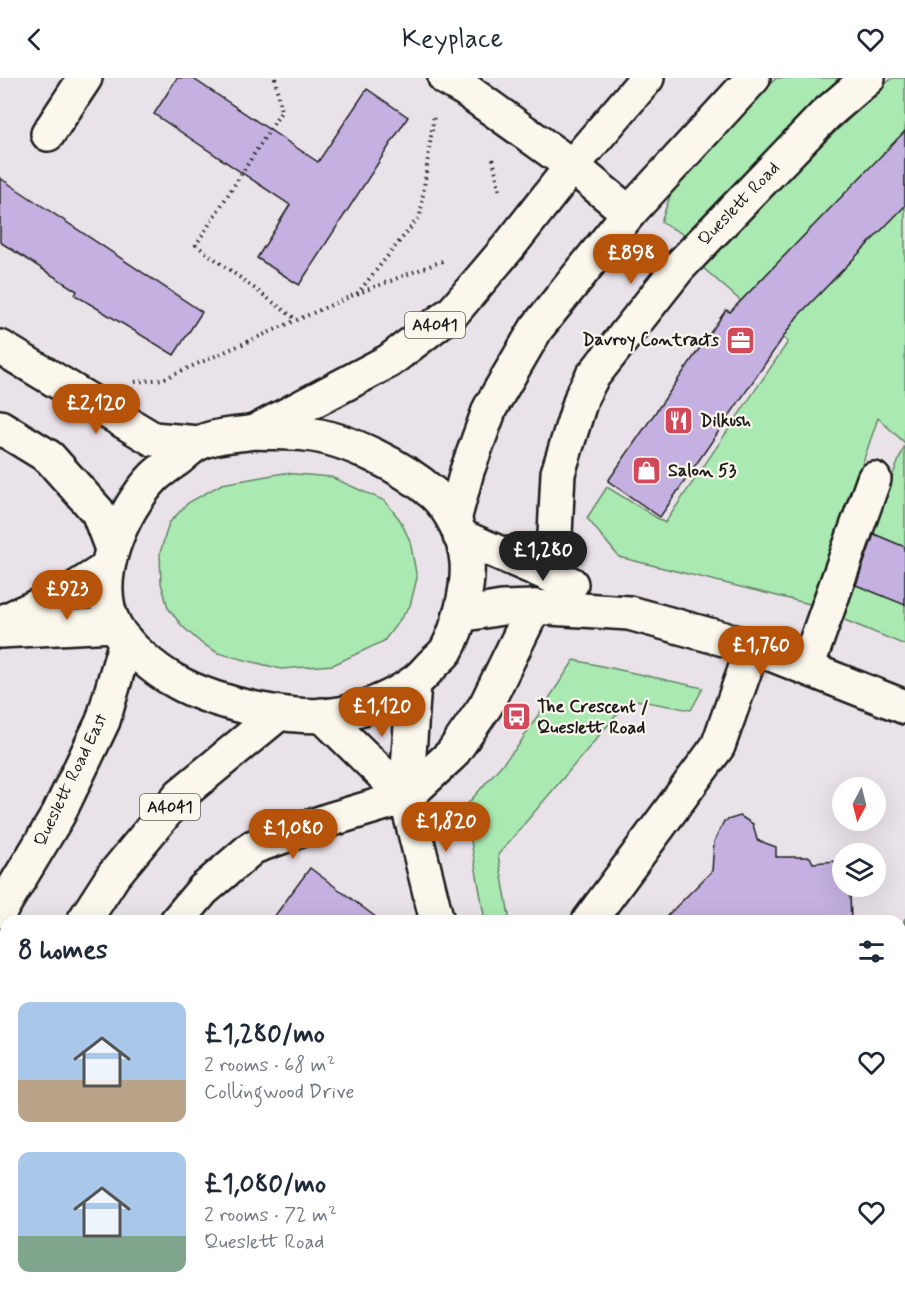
<!DOCTYPE html>
<meta charset="utf-8">
<style>
:root{--surface:#fff;--page:#f6f6f7;--text:#1f2937;--muted:#747a83;--accent:#b45309}
body{margin:0;font-family:Mynerve,sans-serif;background:var(--page);color:var(--text);height:100vh;display:flex;flex-direction:column;font-size:22px;white-space:nowrap}
*{box-sizing:border-box;margin:0}
p{font-size:20px;color:var(--muted)}
.icon{flex:none;width:33px;height:33px;fill:none;stroke:currentColor;stroke-width:2;stroke-linecap:round;stroke-linejoin:round}
.map{position:relative;flex:1;overflow:hidden}
.details{position:absolute;left:0px;top:837px;width:906px;height:384px;display:flex;flex-direction:column;background:var(--surface);border-radius:18px 18px 0 0;box-shadow:0 6px 24px #0002}
.details>*{flex:none}
.needle{width:39px;rotate:187deg}
.buttons{position:absolute;left:832px;top:699px;display:grid;gap:12px}
.buttons a{display:grid;place-items:center;width:54px;height:54px;border-radius:50%;background:var(--surface);box-shadow:0 6px 24px #0002;font-size:30px}
.price{position:absolute;translate:-50% -51px;padding:0 14px;border-radius:21px;background:var(--accent);color:#fff;font-size:20px;line-height:39px;filter:drop-shadow(0 2px 3px #0008)}
.price::after{content:'';position:absolute;left:50%;top:36px;width:18px;height:14px;margin-left:-9px;background:inherit;clip-path:polygon(0 0,100% 0,50% 100%)}
.price.selected{background:#222;color:#fff}
ul{padding:0;list-style:none}
li{display:flex;align-items:center;gap:18px;height:150px;padding:0 18px}
li span{display:grid;place-items:center;flex:none;width:168px;height:120px;border-radius:12px;color:#555}
li>.icon{margin-inline-start:auto}
span .icon{width:72px;height:72px;fill:#fffc;stroke-width:1}
li b{font-size:26px}
h2{display:flex;justify-content:space-between;align-items:center;height:72px;padding:0 18px;font-size:26px}
header{display:flex;justify-content:space-between;align-items:center;height:78px;padding:0 18px;background:var(--surface);font-size:27px;font-weight:600}
.map>svg:first-child{display:block}
.green{fill:#aaeab2;stroke:#638367;stroke-width:1.5}
.building{fill:#c4b1e1;stroke:#1c1c1c;stroke-width:1.5}
.lines{fill:none;stroke-linecap:round;stroke-linejoin:round}
.minor-casing{stroke:#1c1c1c;stroke-width:38}
.major-casing{stroke:#1c1c1c;stroke-width:38}
.highway-casing{stroke:#1c1c1c;stroke-width:38}
.path{stroke:#1c1c1c;stroke-width:4;stroke-dasharray:1.5 4.5;stroke-linecap:butt}
.minor{stroke:#fbf7ec;stroke-width:33}
.major{stroke:#fbf7ec;stroke-width:33}
.highway{stroke:#fbf7ec;stroke-width:33}
.labels{text-anchor:middle;dominant-baseline:central;stroke-width:4.5;stroke-linejoin:round;paint-order:stroke}
.shield{fill:#fbf7ec;stroke:#5f5e5a;stroke-width:1.5}
.shield-label{font-size:16px;font-weight:bold;fill:#1c1c1c}
.street-label{font-size:18px;fill:#1c1c1c;stroke:#fbf7ec}
.poi-label{font-size:18px;font-weight:bold;fill:#1c1c1c;stroke:#fbf7ec;text-anchor:start}
</style>
<header><svg class="icon" aria-label="back" viewBox="0 0 24 24"><path d="M15 5l-7 7 7 7"/></svg>Keyplace<svg class="icon" aria-label="heart" viewBox="0 0 24 24"><path d="M12 20l-8-8c-3-5 5-10 8-4 3-6 11-1 8 4z"/></svg></header>
<div class="map">
<svg width="905" height="1221" viewBox="0 0 905 1221">
<rect width="100%" height="100%" fill="#eae2e9"/>
<filter id="ink" filterUnits="userSpaceOnUse"><feTurbulence type="fractalNoise" baseFrequency=".0167" numOctaves="2"/><feDisplacementMap in="SourceGraphic" scale="12" xChannelSelector="R" yChannelSelector="G"/><feConvolveMatrix kernelMatrix="1 2 1 2 8 2 1 2 1" color-interpolation-filters="sRGB"/></filter>
<g filter="url(#ink)">
<g class="green">
<polygon points="776,0 839,0 684,157 661,144 674,107"/>
<polygon points="892,0 905,0 905,365 878,340 814,527 619,479 587,440 607,409 665,445 788,264 702,189 753,132"/>
<polygon points="905,367 905,567 835,538"/>
<polygon points="284,395 331,399 385,423 400,442 410,463 417,500 410,528 384,563 333,587 281,591 218,575 201,565 182,548 168,530 161,505 160,475 169,445 188,425 222,406"/>
<polygon points="574,582 703,610 691,632 630,621 498,777 510,843 485,843 465,729 518,668"/>
<polygon points="905,840 905,1003 900,1012 900,855"/>
<polygon points="6,1140 6,1215 229,1215 225,1221 0,1221 0,1151"/>
<polygon points="252,1215 444,1215 415,1221 254,1221"/>
<polygon points="565,1215 881,1216 905,1215 905,1221 567,1221"/>
</g>
<g class="building">
<polygon points="177,0 192,0 318,84 367,11 408,39 299,207 257,180 290,127 154,36"/>
<polygon points="905,53 905,128 797,239 660,439 608,403 726,232 730,234"/>
<polygon points="0,100 202,234 174,277 75,217 77,213 0,164"/>
<polygon points="874,456 905,469 905,527 856,507"/>
<polygon points="740,738 753,746 757,762 776,769 776,779 810,779 813,785 836,783 837,802 850,815 851,843 662,843 712,793 714,764 724,743"/>
<polygon points="310,790 381,843 271,843"/>
</g>
<g class="lines">
<defs>
<g id="minor">
<polyline points="445,0 466,12 572,88"/>
<polyline points="48,56 85,0"/>
<polyline points="460,458 571,506"/>
<polyline points="553,497 558,395 582,318 592,299 679,189 825,37 868,0"/>
<polyline points="460,537 502,530 534,529 629,535 753,569 905,629"/>
<polyline points="0,545 73,512 106,491"/>
<polyline points="0,553 114,547"/>
<polyline points="807,589 874,401"/>
<polyline points="414,605 406,719 437,843"/>
<polyline points="322,637 406,719"/>
<polyline points="177,843 203,812 253,769 329,742 406,719 452,676 486,627 534,529"/>
<polyline points="589,843 718,668 753,569"/>
<polyline points="0,1100 6,1091"/>
<polyline points="514,1221 523,1219"/>
</g>
<g id="major">
<polyline points="0,269 153,361 199,365"/>
<polyline points="0,349 49,379 98,434 112,471"/>
</g>
<g id="highway">
<polyline points="572,88 629,135"/>
<polyline points="256,353 389,283 454,233 510,167 572,88 647,0"/>
<path d="M 254,354 C 271,355 289,354 306,356 C 347,360 403,389 434,416 C 451,432 465,460 467,484 C 469,510 459,550 446,573 C 442,578 436,583 432,587 C 426,593 420,601 413,605 C 397,617 373,627 353,633 C 307,647 216,627 175,603 C 156,593 125,567 115,548 C 90,503 122,432 154,399 C 161,392 171,386 179,380 C 185,375 192,368 199,365 C 215,357 237,357 254,354 Z"/>
<polyline points="454,442 467,393 490,330 536,251 629,135 753,0"/>
<polyline points="0,833 58,737 103,643 126,563"/>
<polyline points="84,843 113,798 180,717 278,636"/>
<polyline points="0,974 6,965"/>
</g>
</defs>
<use href="#minor" class="minor-casing"/>
<use href="#major" class="major-casing"/>
<use href="#highway" class="highway-casing"/>
<g class="path">
<polyline points="275,0 281,34 196,167 297,242"/>
<polyline points="493,81 500,115"/>
<polyline points="357,216 420,138 434,37"/>
<polyline points="135,304 163,301 356,216 445,182"/>
</g>
<use href="#minor" class="minor"/>
<use href="#major" class="major"/>
<use href="#highway" class="highway"/>
</g>
</g>
<defs>
<symbol id="office-square" viewBox="-11 -11 22 22"><rect x="-9" y="-9" width="18" height="18" rx="4" fill="#d1495b" stroke="#fbf7ec"/><path d="M-6-3h4V-5.5h4V-3h4V5H-6ZM-1-4.5V-3h2v-1.5ZM-6 0V1H6V0Z" fill="#fff"/></symbol>
<symbol id="restaurant-square" viewBox="-11 -11 22 22"><rect x="-9" y="-9" width="18" height="18" rx="4" fill="#d1495b" stroke="#fbf7ec"/><path d="M-5-6h1v4h1v-4h1v4h1v-4h1v5L-1.5 .5V6h-2V.5L-5-1ZM5-6V6H3V1.5H1.5Q1.5-4 5-6Z" fill="#fff"/></symbol>
<symbol id="shop-square" viewBox="-11 -11 22 22"><rect x="-9" y="-9" width="18" height="18" rx="4" fill="#d1495b" stroke="#fbf7ec"/><path d="M-5-2.5h2.3a2.7 3.5 0 0 1 5.4 0H5L5.5 6h-11ZM-1.5-2.5h3a1.5 2.3 0 0 0-3 0Z" fill="#fff"/></symbol>
<symbol id="bus-square" viewBox="-11 -11 22 22"><rect x="-9" y="-9" width="18" height="18" rx="4" fill="#d1495b" stroke="#fbf7ec"/><path d="M-5-6H5V4H4V6H2V4H-2V6H-4V4H-5ZM-3.5-4V0h7V-4ZM-3.5 1.2v1.5H-2V1.2ZM2 1.2v1.5H3.5V1.2Z" fill="#fff"/></symbol>
</defs>
<g fill-rule="evenodd">
<use href="#office-square" x="724" y="246" width="33" height="33"/>
<use href="#restaurant-square" x="662" y="326" width="33" height="33"/>
<use href="#shop-square" x="630" y="376" width="33" height="33"/>
<use href="#bus-square" x="500" y="622" width="33" height="33"/>
</g>
<g class="labels">
<g class="shield">
<rect x="405" y="234" width="60" height="26" rx="4.5"/>
<rect x="140" y="716" width="60" height="26" rx="4.5"/>
</g>
<g class="shield-label">
<text x="435" y="247">A4041</text>
<text x="170" y="729">A4041</text>
</g>
<g class="street-label">
<text transform="translate(739 126) rotate(-46)">Queslett Road</text>
<text transform="translate(71 702) rotate(-64)">Queslett Road East</text>
</g>
<g class="poi-label">
<text x="719" y="262" text-anchor="end">Davroy Contracts</text>
<text x="700" y="343">Dilkush</text>
<text x="668" y="393">Salon 53</text>
<text x="537" y="629">The Crescent /<tspan x="537" dy="21">Queslett Road</tspan></text>
</g>
</g>
</svg>
<div class="buttons">
<a><svg class="needle" viewBox="-14 -14 28 28"><path d="M0-13l5 13h-10z" fill="#e53935"/><path d="M0 13l5-13h-10z" fill="#747a83"/></svg></a>
<a><svg class="icon" aria-label="layers" viewBox="0 0 24 24"><path d="M12 4l9 5-9 5-9-5zM3 14l9 5 9-5"/></svg></a>
</div>
<b class="price" style="left:631px;top:207px">£898</b>
<b class="price" style="left:96px;top:357px">£2,120</b>
<b class="price selected" style="left:543px;top:504px">£1,280</b>
<b class="price" style="left:67px;top:543px">£923</b>
<b class="price" style="left:761px;top:599px">£1,760</b>
<b class="price" style="left:382px;top:660px">£1,120</b>
<b class="price" style="left:446px;top:775px">£1,820</b>
<b class="price" style="left:293px;top:782px">£1,080</b>
<section class="details">
<h2>8 homes<svg class="icon" aria-label="filters" viewBox="0 0 24 24"><path d="M4 7h16M4 17h16"/><circle cx="9" cy="7" r="2"/><circle cx="15" cy="17" r="2"/></svg></h2>
<ul>
<li><span style="background:linear-gradient(#a9c7e8 65%,#b9a48a 0)"><svg class="icon" aria-label="home" viewBox="0 0 24 24"><path d="M3 11l9-7 9 7M6 9v11h12V9"/></svg></span><div><b>£1,280/mo</b><p>2 rooms · 68 m²</p><p>Collingwood Drive</p></div><svg class="icon" aria-label="heart" viewBox="0 0 24 24"><path d="M12 20l-8-8c-3-5 5-10 8-4 3-6 11-1 8 4z"/></svg></li>
<li><span style="background:linear-gradient(#a9c7e8 70%,#7fa58c 0)"><svg class="icon" aria-label="home" viewBox="0 0 24 24"><path d="M3 11l9-7 9 7M6 9v11h12V9"/></svg></span><div><b>£1,080/mo</b><p>2 rooms · 72 m²</p><p>Queslett Road</p></div><svg class="icon" aria-label="heart" viewBox="0 0 24 24"><path d="M12 20l-8-8c-3-5 5-10 8-4 3-6 11-1 8 4z"/></svg></li>
</ul>
</section>
</div>
